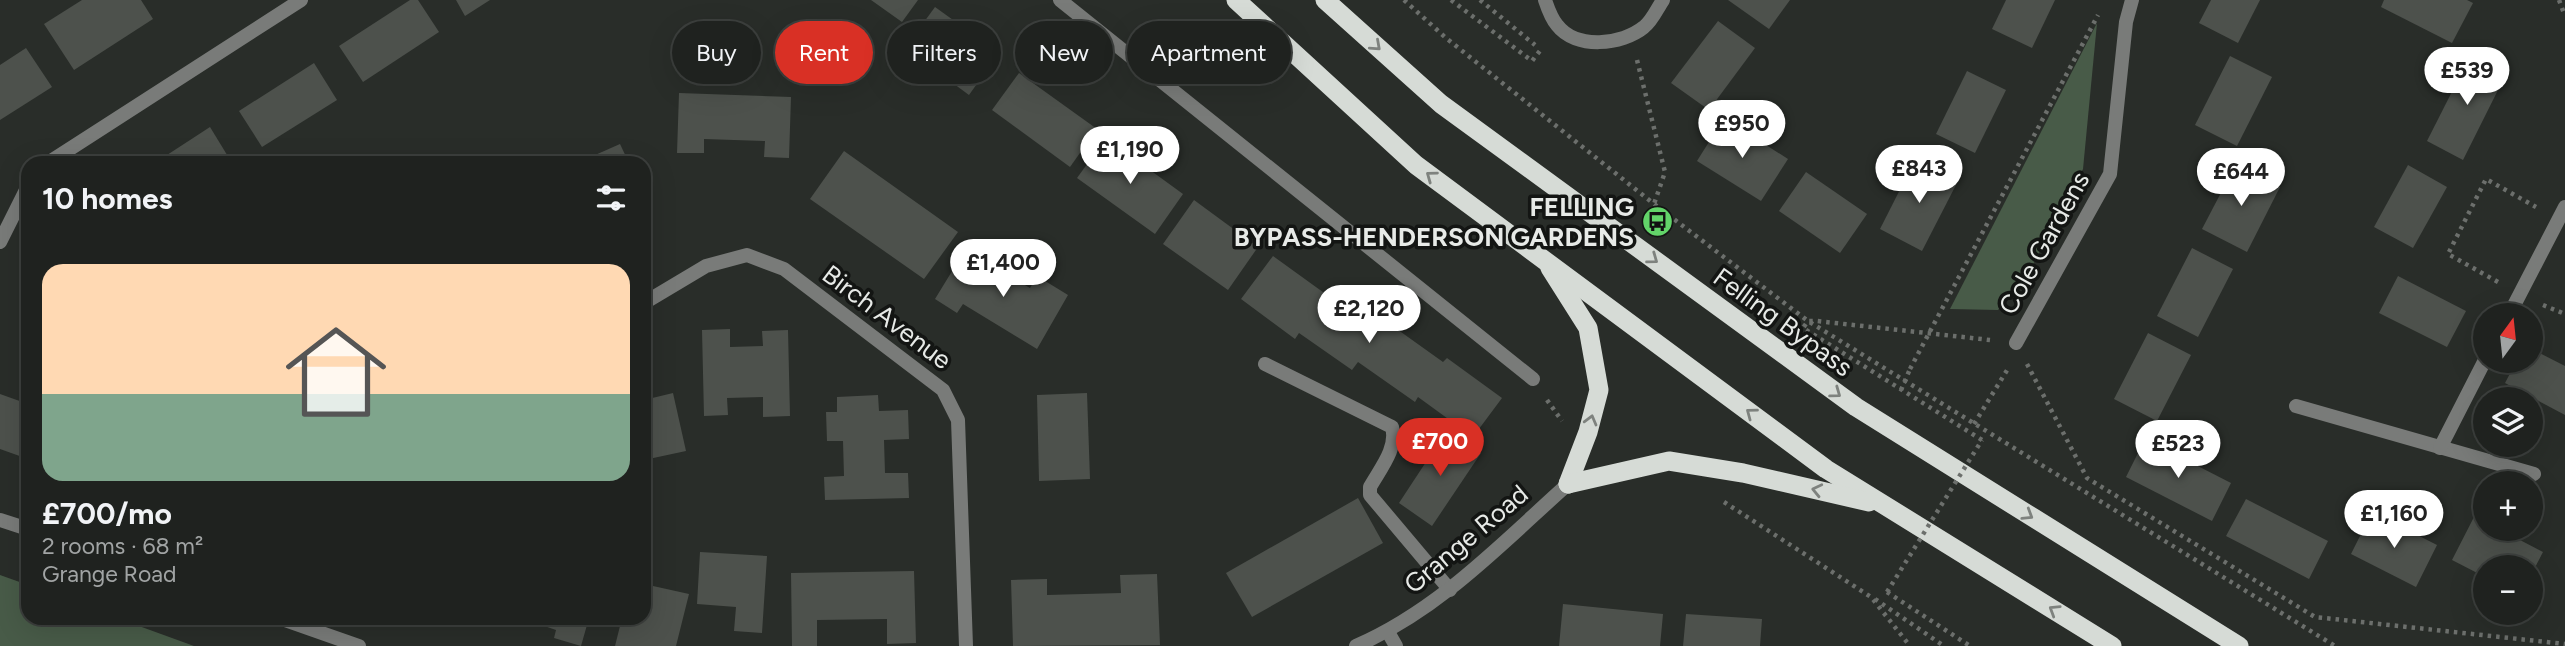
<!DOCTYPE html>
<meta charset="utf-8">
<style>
:root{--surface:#1f221f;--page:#2c2f2c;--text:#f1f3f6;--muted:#a1a4a4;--line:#3c3f3d;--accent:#d93025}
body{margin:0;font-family:Figtree,sans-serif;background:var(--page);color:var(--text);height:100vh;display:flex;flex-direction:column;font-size:26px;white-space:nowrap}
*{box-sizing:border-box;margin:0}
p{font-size:23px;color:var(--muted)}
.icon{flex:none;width:38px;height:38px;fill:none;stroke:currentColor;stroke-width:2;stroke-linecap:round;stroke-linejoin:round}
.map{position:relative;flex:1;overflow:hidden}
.panel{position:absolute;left:21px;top:156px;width:630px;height:469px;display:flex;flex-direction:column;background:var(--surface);border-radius:21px;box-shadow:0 7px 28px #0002,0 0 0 2px var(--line)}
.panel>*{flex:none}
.banner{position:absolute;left:672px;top:21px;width:665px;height:63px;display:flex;gap:14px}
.needle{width:46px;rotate:15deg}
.fabs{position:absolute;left:2473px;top:303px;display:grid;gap:14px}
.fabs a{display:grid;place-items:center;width:70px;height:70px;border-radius:50%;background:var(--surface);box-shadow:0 7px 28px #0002,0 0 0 2px var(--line);font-size:35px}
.price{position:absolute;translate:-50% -60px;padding:0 16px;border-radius:24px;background:#fff;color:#222;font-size:23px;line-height:46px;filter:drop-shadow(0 2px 4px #0008)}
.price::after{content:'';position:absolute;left:50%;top:42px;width:21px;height:16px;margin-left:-10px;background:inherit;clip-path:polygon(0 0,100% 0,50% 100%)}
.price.on{background:var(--accent);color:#fff}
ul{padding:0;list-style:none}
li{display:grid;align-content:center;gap:14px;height:371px;padding:0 21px}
li span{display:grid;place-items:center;height:217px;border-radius:21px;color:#555}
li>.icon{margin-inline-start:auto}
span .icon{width:126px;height:126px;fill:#fffc;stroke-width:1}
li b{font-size:30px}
h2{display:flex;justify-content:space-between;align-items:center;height:84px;padding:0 21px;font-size:30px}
.pill{padding:0 24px;border-radius:32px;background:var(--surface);box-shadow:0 7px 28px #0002,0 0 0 2px var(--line);font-size:24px;line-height:63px}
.pill.on{background:var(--accent);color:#fff}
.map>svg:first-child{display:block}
.green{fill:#485b48}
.building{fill:#4d514c}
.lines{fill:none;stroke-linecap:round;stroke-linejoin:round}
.path{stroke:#6c6f6c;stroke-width:4.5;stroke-dasharray:3.5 5;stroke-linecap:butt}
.service{stroke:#797b79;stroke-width:14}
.minor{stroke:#797b79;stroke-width:14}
.tertiary{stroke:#797b79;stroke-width:14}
.trunk{stroke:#d6dbd6;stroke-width:19}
.path-bridge{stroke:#6c6f6c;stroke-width:4.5;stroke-dasharray:3.5 5;stroke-linecap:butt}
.oneway{stroke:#7e827e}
.labels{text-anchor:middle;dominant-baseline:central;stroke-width:7;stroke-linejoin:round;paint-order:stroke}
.poi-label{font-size:26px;font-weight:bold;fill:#e7eae7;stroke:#131513;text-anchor:end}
.street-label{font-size:26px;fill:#e7eae7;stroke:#131513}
</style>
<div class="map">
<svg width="2565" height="646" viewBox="0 0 2565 646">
<rect width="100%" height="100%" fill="#292d29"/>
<g class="green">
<polygon points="2097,23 2083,169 2026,278 1998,310 1950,309"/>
<polygon points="0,575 28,585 28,618 117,618 194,646 0,646"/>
</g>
<g class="building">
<polygon points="82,0 141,0 153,19 74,70 44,24"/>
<polygon points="410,0 418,0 439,32 363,82 339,46"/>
<polygon points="456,0 490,0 465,16"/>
<polygon points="871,0 918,0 902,22"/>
<polygon points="1728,0 1790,0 1769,29"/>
<polygon points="2006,0 2055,0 2032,48 1992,29"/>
<polygon points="2211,0 2260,0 2238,43 2199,23"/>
<polygon points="2384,0 2467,0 2473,3 2452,43 2381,7"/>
<polygon points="935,7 999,53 969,95 905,48"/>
<polygon points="1718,21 1755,48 1709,110 1671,83"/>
<polygon points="26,48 52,87 0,120 0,65"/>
<polygon points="2471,54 2507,72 2463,160 2427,141"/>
<polygon points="2230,56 2272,77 2237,146 2195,125"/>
<polygon points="314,63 337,100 262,147 239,111"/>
<polygon points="1967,71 2006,90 1975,153 1936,134"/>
<polygon points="1019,73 1097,129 1070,167 992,110"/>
<polygon points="679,93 791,97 789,158 764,157 765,141 704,139 704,153 677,153"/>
<polygon points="1724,118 1788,159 1761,201 1697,161"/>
<polygon points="210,127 232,163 156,163 167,155"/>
<polygon points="1106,138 1183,194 1155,234 1077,178"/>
<polygon points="620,144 629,163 577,163"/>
<polygon points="844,151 958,232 924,279 810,199"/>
<polygon points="1915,160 1958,181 1922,251 1880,229"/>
<polygon points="2236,164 2280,187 2247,252 2202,229"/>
<polygon points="2408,165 2447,187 2413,248 2374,227"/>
<polygon points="1806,172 1867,214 1840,253 1779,211"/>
<polygon points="1194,200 1258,247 1228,290 1163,244"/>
<polygon points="2192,248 2233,269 2198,337 2157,316"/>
<polygon points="965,250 1030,288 1037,276 1068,295 1037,349 963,304 957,313 935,299"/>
<polygon points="1273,256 1327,295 1331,289 1384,327 1387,322 1443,362 1447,358 1502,398 1473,437 1418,397 1415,402 1358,362 1352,370 1299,333 1295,339 1241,299"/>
<polygon points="2398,276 2466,311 2447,347 2379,313"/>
<polygon points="730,329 730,347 763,346 762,331 788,330 790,416 763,417 763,397 727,398 728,415 704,416 702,330"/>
<polygon points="2148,333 2191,355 2157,421 2114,399"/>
<polygon points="2530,348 2565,366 2565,415 2505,383 2517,360 2530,360"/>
<polygon points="673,393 686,451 644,460 644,400"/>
<polygon points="1087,393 1090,479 1039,481 1037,395"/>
<polygon points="0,394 28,404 28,459 0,449"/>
<polygon points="878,395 879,411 908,410 909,439 884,440 885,473 908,473 909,498 825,500 824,477 844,476 843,441 827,441 826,412 837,412 837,397"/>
<polygon points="1447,430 1481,453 1432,526 1399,503"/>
<polygon points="2145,439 2231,483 2212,521 2126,477"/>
<polygon points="1358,498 1383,543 1252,617 1226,573"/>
<polygon points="2246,499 2328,541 2309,579 2226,536"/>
<polygon points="2372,512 2437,545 2416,587 2351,554"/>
<polygon points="2474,517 2485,522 2485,528 2497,528 2543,552 2530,577 2530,567 2485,567 2485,577 2452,560"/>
<polygon points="700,552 767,556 762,633 734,631 736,607 697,604"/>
<polygon points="914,571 916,643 887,644 887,619 817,620 817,646 792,646 791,573"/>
<polygon points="1157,574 1160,645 1013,646 1011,580 1047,579 1047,595 1121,593 1120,575"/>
<polygon points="644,584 689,594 676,646 615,646 622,618 644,618"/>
<polygon points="1563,604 1663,614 1660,646 1559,646"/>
<polygon points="1686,614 1762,619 1760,646 1683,646"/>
<polygon points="521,618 589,618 581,646 554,638 556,630"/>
</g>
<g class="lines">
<g class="path">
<polyline points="1404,0 1446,38 1654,204 1808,321 2335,646"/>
<polyline points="1451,0 1532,61 1542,48"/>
<polyline points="1480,0 1535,45"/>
<polyline points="2559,0 2565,16"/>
<polyline points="1637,60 1665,172 1654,204"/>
<polyline points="2498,282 2448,254 2486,179 2536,207"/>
<polyline points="2543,305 2565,314"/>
<polyline points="2027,364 2087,478 2315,617 2565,644"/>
<polyline points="1910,369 2098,15"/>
<polyline points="1547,400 1562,421"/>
<polyline points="1974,424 2009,367"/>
<polyline points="1982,440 1803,328 1808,321 1817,321 1990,340"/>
<polyline points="1724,502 1871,597 1910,646"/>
<polyline points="1887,592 1970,646"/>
<polyline points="1875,599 1944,646"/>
</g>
<path class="service" d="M 1265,364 L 1392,427 C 1398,448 1380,469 1370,487 L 1370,495 L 1450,590"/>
<g class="minor">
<polyline points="1060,0 1533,379"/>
<path d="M 1545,0 C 1548,9 1551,18 1557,25 C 1576,50 1622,45 1644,27 C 1652,21 1657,9 1663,0"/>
<polyline points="48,163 301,0"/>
<polyline points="0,242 28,186"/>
<polyline points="644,303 706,266 747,255 784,269 943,390 958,420 966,646"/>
<polyline points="2509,315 2565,207"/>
<polyline points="2016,343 2110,174 2126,22 2132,0"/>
<polyline points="2296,406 2534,474"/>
<polyline points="2440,448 2485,360"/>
<polyline points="1388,632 1396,646"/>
</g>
<g class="tertiary">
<polyline points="0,520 28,529"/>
<polyline points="279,618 359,646"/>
<path d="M 1356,646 C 1439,610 1501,544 1568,484"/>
</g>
<g class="trunk">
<polyline points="1236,0 1416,165 1826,469 2112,646"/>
<polyline points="1325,0 1441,104 1856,407 2239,646"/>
<polyline points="1550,268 1588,328 1599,390 1588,432 1568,484"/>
<polyline points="1568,484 1669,461 1743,473 1869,502"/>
</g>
<g class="path-bridge">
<polyline points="1901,390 1910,369"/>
<polyline points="1887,592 1982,440"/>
</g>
</g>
<defs><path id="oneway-chevron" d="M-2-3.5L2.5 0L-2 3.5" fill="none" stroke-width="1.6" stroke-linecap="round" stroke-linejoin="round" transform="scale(1.75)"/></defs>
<g class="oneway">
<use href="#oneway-chevron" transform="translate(1376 46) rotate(42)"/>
<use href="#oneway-chevron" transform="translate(1431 176) rotate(-144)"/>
<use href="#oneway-chevron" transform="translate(1653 259) rotate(36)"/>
<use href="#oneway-chevron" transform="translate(1836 393) rotate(36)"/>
<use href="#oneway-chevron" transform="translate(1751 413) rotate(-143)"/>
<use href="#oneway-chevron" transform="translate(1591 420) rotate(-75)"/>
<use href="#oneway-chevron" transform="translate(1817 490) rotate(-167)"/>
<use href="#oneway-chevron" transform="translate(2028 515) rotate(32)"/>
<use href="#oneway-chevron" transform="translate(2054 610) rotate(-148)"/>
</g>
<defs>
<symbol id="bus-disc" viewBox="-11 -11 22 22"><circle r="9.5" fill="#62d469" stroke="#131513"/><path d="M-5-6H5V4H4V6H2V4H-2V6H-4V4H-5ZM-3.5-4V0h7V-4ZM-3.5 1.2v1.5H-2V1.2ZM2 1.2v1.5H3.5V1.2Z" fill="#111"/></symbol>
</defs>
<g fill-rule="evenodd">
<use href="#bus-disc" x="1640" y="204" width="35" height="35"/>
</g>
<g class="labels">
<g class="poi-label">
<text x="1634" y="207">FELLING<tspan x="1634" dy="30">BYPASS-HENDERSON GARDENS</tspan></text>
</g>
<g class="street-label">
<text transform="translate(2044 243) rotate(-61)">Cole Gardens</text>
<text transform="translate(887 317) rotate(37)">Birch Avenue</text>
<text transform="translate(1783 322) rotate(36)">Felling Bypass</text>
<text transform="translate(1466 539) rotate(-40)">Grange Road</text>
</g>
</g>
</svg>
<div class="fabs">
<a><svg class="needle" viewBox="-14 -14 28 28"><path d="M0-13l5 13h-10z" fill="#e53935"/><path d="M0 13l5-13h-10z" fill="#a1a4a4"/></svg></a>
<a><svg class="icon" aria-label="layers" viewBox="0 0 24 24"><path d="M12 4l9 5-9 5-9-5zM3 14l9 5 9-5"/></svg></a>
<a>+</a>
<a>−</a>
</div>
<b class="price" style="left:2467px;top:107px">£539</b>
<b class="price" style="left:1742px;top:160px">£950</b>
<b class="price" style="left:1130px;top:186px">£1,190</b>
<b class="price" style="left:1919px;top:205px">£843</b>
<b class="price" style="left:2241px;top:208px">£644</b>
<b class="price" style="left:1003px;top:299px">£1,400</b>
<b class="price" style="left:1369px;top:345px">£2,120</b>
<b class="price on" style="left:1440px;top:478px">£700</b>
<b class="price" style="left:2178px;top:480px">£523</b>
<b class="price" style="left:2394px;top:550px">£1,160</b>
<div class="banner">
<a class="pill">Buy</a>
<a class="pill on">Rent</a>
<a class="pill">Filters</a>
<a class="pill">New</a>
<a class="pill">Apartment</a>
</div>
<section class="panel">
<h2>10 homes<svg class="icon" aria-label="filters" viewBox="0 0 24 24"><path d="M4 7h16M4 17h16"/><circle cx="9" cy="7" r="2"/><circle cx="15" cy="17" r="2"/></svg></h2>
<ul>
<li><span style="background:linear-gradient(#ffd9b3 60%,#7fa58c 0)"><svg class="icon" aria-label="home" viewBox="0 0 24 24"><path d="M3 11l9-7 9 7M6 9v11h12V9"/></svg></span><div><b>£700/mo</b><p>2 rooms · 68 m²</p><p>Grange Road</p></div></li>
</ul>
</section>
</div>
